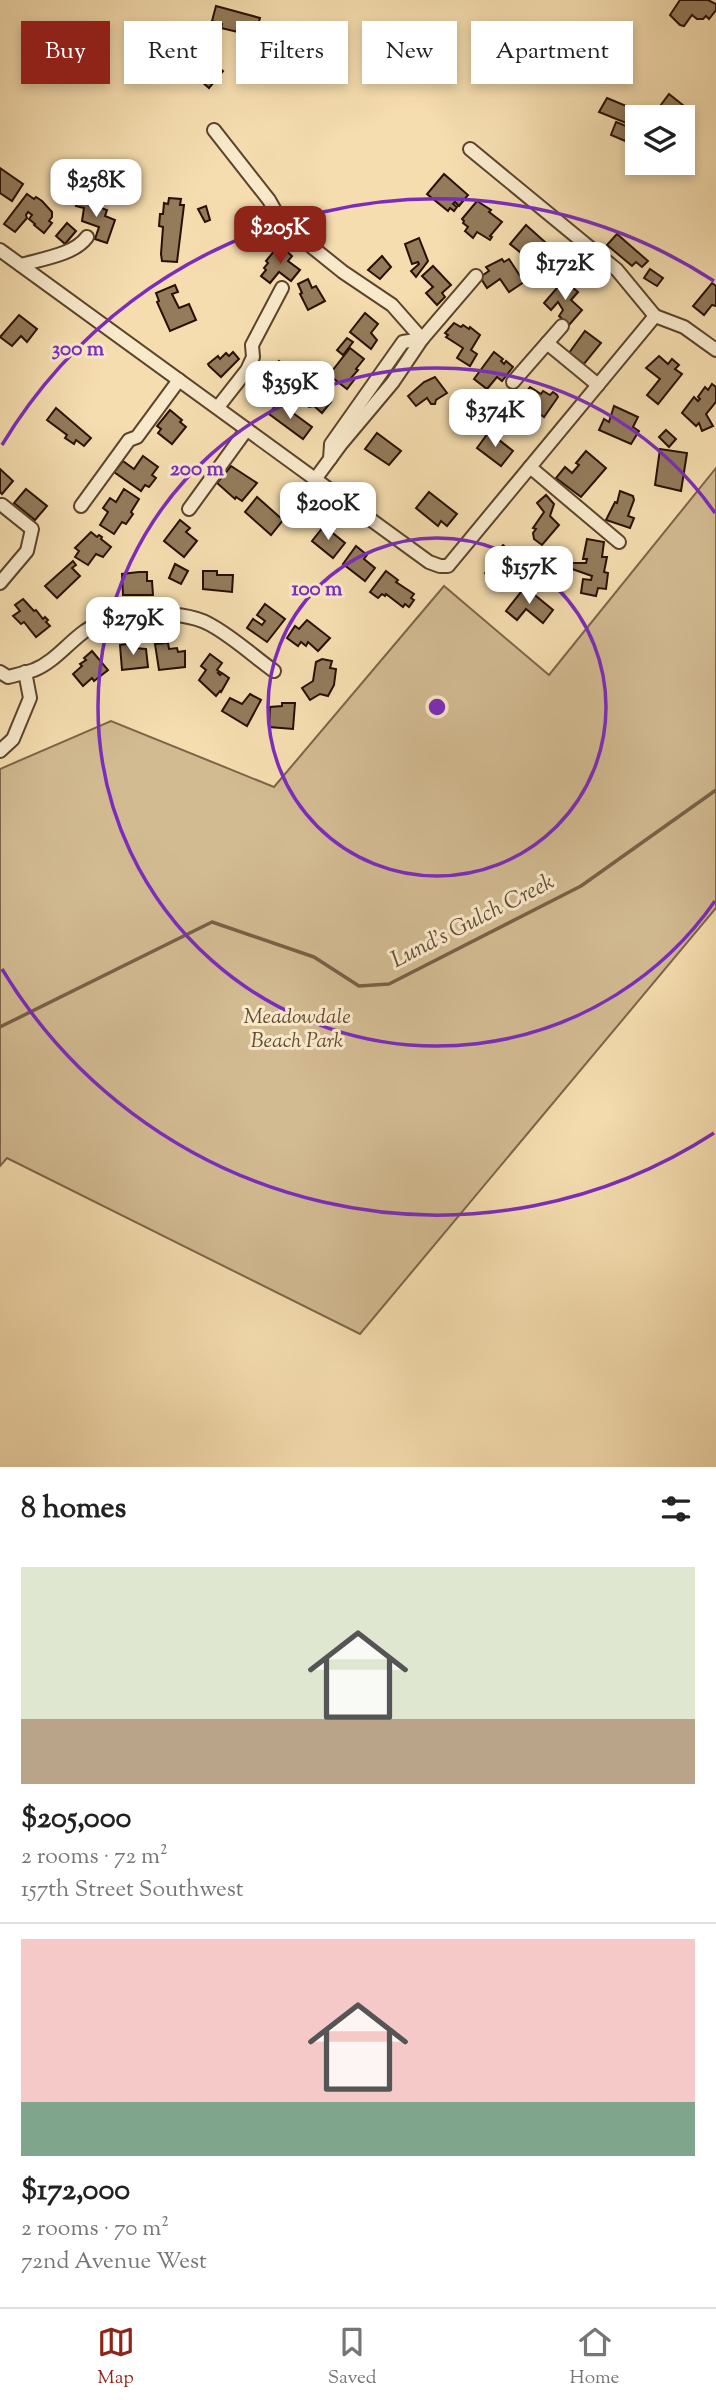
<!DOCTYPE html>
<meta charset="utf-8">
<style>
:root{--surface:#fff;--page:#f2f2f2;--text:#222;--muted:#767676;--line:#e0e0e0;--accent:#8f2418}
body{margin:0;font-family:"Sorts Mill Goudy",serif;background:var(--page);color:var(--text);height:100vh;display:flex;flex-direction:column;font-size:26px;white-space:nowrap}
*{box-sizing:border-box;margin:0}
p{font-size:23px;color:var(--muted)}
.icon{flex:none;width:38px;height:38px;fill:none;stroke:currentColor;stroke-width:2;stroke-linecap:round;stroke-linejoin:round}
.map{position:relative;height:1467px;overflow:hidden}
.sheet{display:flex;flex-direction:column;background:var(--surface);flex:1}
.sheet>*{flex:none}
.banner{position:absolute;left:21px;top:21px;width:676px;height:63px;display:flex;gap:14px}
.fabs{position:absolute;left:625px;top:105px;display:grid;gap:14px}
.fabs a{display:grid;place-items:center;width:70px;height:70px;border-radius:0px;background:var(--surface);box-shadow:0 4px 10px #0003;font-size:35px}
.price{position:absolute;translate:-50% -60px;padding:0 16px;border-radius:14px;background:#fff;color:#222;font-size:23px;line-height:46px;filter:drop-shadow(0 2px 4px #0008)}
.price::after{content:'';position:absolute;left:50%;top:42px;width:21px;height:16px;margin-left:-10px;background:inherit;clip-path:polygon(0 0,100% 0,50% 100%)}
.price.current{background:var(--accent);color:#fff}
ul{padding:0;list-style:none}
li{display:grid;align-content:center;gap:14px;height:371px;padding:0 21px}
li+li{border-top:2px solid var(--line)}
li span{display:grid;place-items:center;height:217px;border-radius:0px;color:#555}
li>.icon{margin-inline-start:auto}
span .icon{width:126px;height:126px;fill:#fffc;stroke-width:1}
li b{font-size:30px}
h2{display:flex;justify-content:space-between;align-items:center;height:84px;padding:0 21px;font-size:30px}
.tag{padding:0 24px;border-radius:0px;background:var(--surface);box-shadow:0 4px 10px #0003;font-size:24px;line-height:63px}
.tag.current{background:var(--accent);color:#fff}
.tabs{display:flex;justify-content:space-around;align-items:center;height:98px;border-top:2px solid var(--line);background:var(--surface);font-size:19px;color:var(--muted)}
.tabs a{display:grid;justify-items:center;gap:4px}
.tabs .current{color:var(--accent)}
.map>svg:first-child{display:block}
.green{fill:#d2ba91;stroke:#7d6548;stroke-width:2}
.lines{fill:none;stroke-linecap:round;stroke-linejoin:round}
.stream{stroke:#796146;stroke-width:3.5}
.building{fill:#937b5b;stroke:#281000;stroke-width:2}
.minor-casing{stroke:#5b432c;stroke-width:16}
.minor{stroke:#f8e9cb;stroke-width:12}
.ring{fill:none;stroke:#7b2cbf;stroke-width:3.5}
.labels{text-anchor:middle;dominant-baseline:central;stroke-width:6;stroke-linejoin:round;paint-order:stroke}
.park-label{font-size:21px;font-style:italic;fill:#644c33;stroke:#f8e9cb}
.water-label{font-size:23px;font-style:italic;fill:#654d34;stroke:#f8e9cb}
.centre{fill:#7b2cbf;stroke:#f8e9cb;stroke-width:3.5}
.ring-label{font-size:21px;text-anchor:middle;font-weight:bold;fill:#7b2cbf;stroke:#f8e9cb;stroke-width:6;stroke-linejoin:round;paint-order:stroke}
</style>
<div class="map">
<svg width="716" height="1467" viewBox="0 0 716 1467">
<rect width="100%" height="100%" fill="#f5ddaf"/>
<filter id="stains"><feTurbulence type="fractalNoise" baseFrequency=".00286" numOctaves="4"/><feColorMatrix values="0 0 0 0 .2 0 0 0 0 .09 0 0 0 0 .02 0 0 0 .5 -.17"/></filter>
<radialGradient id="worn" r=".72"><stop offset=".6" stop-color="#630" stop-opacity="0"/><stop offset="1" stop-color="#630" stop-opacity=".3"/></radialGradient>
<polygon class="green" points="716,468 716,908 360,1334 7,1158 0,1166 0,769 111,721 274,787 444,586 549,675"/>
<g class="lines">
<polyline class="stream" points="0,1027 212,922 314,957 359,986 389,984 581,886 716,790"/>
</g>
<g class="building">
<polygon points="680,0 708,0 716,4 716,10 709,19 706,16 703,19 697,19 692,15 684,26 680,25 670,15"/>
<polygon points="216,6 260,18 255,36 221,28 222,24 212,21"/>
<polygon points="209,59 223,71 209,88 195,76"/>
<polygon points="669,94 684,106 680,112 691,120 682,130 682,117 652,117"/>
<polygon points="607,98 631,108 628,114 634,116 631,125 599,112"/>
<polygon points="616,122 631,128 625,141 611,135"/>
<polygon points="0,168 23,184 12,201 0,193"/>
<polygon points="444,174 468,195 459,206 455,202 453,204 457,207 454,211 450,208 448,211 427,194"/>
<polygon points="27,194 34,199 36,197 42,201 52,212 52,217 49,221 52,223 44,233 34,225 35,224 29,219 32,215 28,212 26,215 27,218 15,232 4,224"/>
<polygon points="79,195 88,198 88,203 107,210 105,216 115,220 107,243 95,239 99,227 82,221 84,208 76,206"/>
<polygon points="169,198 181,199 180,205 184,205 177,262 162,261 161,254 163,227 159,226 160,214 163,214 164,203 168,204"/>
<polygon points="477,201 491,210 489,212 502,222 490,236 492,237 490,240 477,232 473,238 465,231 468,227 463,223 464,221 462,219"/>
<polygon points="206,206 210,220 205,222 198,209"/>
<polygon points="67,223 76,231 65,244 56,236"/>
<polygon points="526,225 555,251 546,261 542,258 536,265 510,244"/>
<polygon points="617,234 648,261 642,267 636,262 632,266 607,245"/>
<polygon points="419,238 428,261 416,277 411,271 419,264 418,262 412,264 405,244"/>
<polygon points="284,249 292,256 288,261 300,270 291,281 279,272 270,283 261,276 266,270 264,268 268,263 266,261 275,250 280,253"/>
<polygon points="382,256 391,267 380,279 368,270"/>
<polygon points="502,259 504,262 509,259 524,282 509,292 500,279 487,288 480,277 489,271 486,267"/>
<polygon points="433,266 451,285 442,293 445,297 437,305 426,293 433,287 422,276"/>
<polygon points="650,269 663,278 657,286 644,278"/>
<polygon points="308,279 312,288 316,286 325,301 308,310 300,294 302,293 298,284"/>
<polygon points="564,280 578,292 571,300 582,310 569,325 559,316 563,310 558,302 551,310 544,303"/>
<polygon points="712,283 716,286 716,306 712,305 704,315 693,306"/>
<polygon points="175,285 178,292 172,294 179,308 189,304 196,320 170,331 157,302 159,301 156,293"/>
<polygon points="365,313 378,324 371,333 377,340 371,349 350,332"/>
<polygon points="19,315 37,329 27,342 21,336 12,346 0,337"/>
<polygon points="454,323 461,327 463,325 469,329 470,327 480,335 471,350 477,354 470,366 457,358 463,348 446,337 448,335 445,333"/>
<polygon points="585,331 601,343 584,364 569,353"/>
<polygon points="347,338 353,342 343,355 337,350"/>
<polygon points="350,348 364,359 356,369 358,370 351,378 354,380 347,389 329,375"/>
<polygon points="233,352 239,359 221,377 209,366 208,364 218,356 220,359 226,353 229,356"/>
<polygon points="494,352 503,359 501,361 504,364 506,361 513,367 502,381 497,377 487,389 474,379"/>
<polygon points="659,356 668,364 672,359 679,365 675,369 682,374 658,404 647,395 660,379 646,368"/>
<polygon points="279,361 290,371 271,392 260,382"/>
<polygon points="435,377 447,393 436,400 435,404 431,404 427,398 416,406 408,396 424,382"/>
<polygon points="308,382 318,385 322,395 331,402 322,413 314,406 309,407 297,396"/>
<polygon points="712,384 716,387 716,402 706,414 713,426 702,431 699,423 696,426 682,413 694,397 698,401 700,399 698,397 705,387 708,390"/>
<polygon points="530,387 541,394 543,391 550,395 553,392 557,395 558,397 544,417 537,412 536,414 531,412 530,415 516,405"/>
<polygon points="278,402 312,427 303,439 269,414"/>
<polygon points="614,406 638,417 633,427 639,431 631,444 599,430 604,419 609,422"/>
<polygon points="56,408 91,438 84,446 76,440 74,444 65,438 67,435 47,420"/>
<polygon points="170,410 182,420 180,422 186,427 172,444 158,433 161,429 157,426"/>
<polygon points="666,430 676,439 669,447 659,437"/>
<polygon points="489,432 513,451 501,466 477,448"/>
<polygon points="377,433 401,451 389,465 365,449"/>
<polygon points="660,449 687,453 681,491 655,485"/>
<polygon points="586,451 606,468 581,497 556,478 565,467 572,473 579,465 576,463"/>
<polygon points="143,456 158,467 152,475 156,478 149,487 145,485 141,491 114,472 123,461 134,469"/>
<polygon points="231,466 257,483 242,501 236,497 235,499 217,483"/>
<polygon points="0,469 13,481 2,494 0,492"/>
<polygon points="26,489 47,506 35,520 14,503"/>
<polygon points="124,489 139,499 131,512 133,514 126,524 122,522 114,534 100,525 108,512 103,508 110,498 116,502"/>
<polygon points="620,491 633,496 634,500 628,516 634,518 630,528 606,520 615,502 617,503"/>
<polygon points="429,492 457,514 447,526 441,521 438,526 416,508"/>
<polygon points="546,495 554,504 550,516 559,525 542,545 534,539 533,533 536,529 533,528 544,512 537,503"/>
<polygon points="257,497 283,520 271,535 245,512"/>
<polygon points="180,520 190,528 186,532 197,541 184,557 164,541"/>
<polygon points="324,526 345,543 333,558 312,541"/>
<polygon points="91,532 97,537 99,535 102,537 101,539 111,547 103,557 96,554 88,565 75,557 79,551 75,548"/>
<polygon points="587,539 604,542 602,557 607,557 604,572 608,573 606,589 598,588 596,596 581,593 583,579 591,580 592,576 572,569 572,563 586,563 587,559 583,559"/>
<polygon points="503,545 509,550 506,553 521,562 505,582 502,580 498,585 485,573 493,562 490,559"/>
<polygon points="356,546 367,555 364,559 375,568 365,581 343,564"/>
<polygon points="73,561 76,565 72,568 80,576 57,598 45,586"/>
<polygon points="175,564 188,571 181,584 169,578"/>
<polygon points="203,571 217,571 217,575 233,575 232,592 203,589"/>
<polygon points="386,571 398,580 396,582 414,594 411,598 414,600 409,607 405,604 403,607 386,594 385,596 382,594 378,598 370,592"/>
<polygon points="139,572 147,572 147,581 152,581 153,595 123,595 122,574"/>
<polygon points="525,587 553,610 543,623 526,609 517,620 506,611"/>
<polygon points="23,599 34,611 36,610 43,619 45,617 48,620 46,622 50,626 36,637 24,622 21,624 13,616 20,611 15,605"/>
<polygon points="265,604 285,619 267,642 247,628 253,619 262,625 265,621 257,615"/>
<polygon points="307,620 330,638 318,651 308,642 306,646 301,642 298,646 287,638 295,626 299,629"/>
<polygon points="134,643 134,648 146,649 148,667 122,670 120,645"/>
<polygon points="167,643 168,643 169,649 177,648 178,652 185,651 185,667 159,670 155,644"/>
<polygon points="92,651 108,670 94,681 92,678 83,686 73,674 82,666 80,664 86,660 84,658"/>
<polygon points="210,654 222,663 217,670 220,672 218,673 220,675 222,673 229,678 221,692 220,691 216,696 199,680 206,670 201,666"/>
<polygon points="322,659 332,661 330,668 336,669 334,685 328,696 320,694 310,700 302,688 313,681 316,662"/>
<polygon points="250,694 261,700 247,726 222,711 230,698 242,704"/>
<polygon points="282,703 295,703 293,729 269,727 270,707 282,706"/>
</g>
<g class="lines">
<defs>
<g id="minor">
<polyline points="214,130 269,200 282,223 343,272 392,305 422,339"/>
<polyline points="470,149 617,270 655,316 684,327 716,350"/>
<polyline points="0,250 429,562 440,566 448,566 655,316"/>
<path d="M 21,265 C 41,259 74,255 87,237"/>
<polyline points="547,343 598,385"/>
<polyline points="513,382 562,326"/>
<polyline points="218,407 247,370 253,357 252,345 282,288"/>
<polyline points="330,459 331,444 403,342 422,339 476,276"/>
<polyline points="530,467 619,542"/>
<polyline points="316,478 341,444 393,382 422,339"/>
<polyline points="81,506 129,440 137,437 179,380"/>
<polyline points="189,509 247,429"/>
<polyline points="0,583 27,551 32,529 2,505"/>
<path d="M 0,672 L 8,677 C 16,675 25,673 34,670 C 54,662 68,643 85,631 C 112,611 180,608 209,624 C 232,636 253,656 274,671"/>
<polyline points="0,751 13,739 30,698 25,672"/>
</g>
</defs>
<use href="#minor" class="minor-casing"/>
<use href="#minor" class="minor"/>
</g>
<g class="ring">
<circle cx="437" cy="707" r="169"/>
<path d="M715 901A339 339 0 1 1 715 513"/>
<path d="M714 1133A508 508 0 0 1 2 969M2 445A508 508 0 0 1 714 281"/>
</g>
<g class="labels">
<g class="park-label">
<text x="297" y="1018">Meadowdale<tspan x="297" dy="24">Beach Park</tspan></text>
</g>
<g class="water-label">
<text transform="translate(473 922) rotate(-27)">Lund's Gulch Creek</text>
</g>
</g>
<circle cx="437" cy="707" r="10" class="centre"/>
<g class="ring-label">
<text x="78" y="355">300 m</text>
<text x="197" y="475">200 m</text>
<text x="317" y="595">100 m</text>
</g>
<rect width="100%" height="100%" filter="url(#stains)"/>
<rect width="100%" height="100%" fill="url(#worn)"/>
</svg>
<div class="fabs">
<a><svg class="icon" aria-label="layers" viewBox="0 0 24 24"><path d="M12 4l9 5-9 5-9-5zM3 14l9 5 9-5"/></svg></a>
</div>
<b class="price" style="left:96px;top:219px">$258K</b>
<b class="price current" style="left:280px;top:266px">$205K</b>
<b class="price" style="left:565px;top:302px">$172K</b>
<b class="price" style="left:290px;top:421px">$359K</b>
<b class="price" style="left:495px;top:449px">$374K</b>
<b class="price" style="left:328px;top:542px">$200K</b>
<b class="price" style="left:529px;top:606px">$157K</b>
<b class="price" style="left:133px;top:657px">$279K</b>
<div class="banner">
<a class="tag current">Buy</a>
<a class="tag">Rent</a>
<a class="tag">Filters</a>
<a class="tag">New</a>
<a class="tag">Apartment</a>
</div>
</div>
<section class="sheet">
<h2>8 homes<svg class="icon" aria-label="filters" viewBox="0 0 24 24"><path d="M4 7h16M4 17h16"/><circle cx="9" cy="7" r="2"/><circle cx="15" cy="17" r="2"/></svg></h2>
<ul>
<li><span style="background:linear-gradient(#dfe7d0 70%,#b9a48a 0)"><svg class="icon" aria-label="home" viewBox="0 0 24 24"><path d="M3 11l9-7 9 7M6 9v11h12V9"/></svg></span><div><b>$205,000</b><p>2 rooms · 72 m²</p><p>157th Street Southwest</p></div></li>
<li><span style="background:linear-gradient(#f6c9c9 75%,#7fa58c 0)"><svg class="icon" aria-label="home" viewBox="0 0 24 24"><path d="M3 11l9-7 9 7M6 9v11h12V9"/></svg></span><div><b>$172,000</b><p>2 rooms · 70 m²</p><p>72nd Avenue West</p></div></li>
</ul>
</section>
<nav class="tabs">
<a class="current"><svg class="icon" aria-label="map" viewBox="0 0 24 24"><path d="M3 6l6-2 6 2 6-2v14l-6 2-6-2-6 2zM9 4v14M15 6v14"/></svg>Map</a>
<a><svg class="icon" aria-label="saved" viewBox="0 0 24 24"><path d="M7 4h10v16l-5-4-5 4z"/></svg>Saved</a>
<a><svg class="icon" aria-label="home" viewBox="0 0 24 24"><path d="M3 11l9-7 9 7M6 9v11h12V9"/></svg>Home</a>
</nav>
